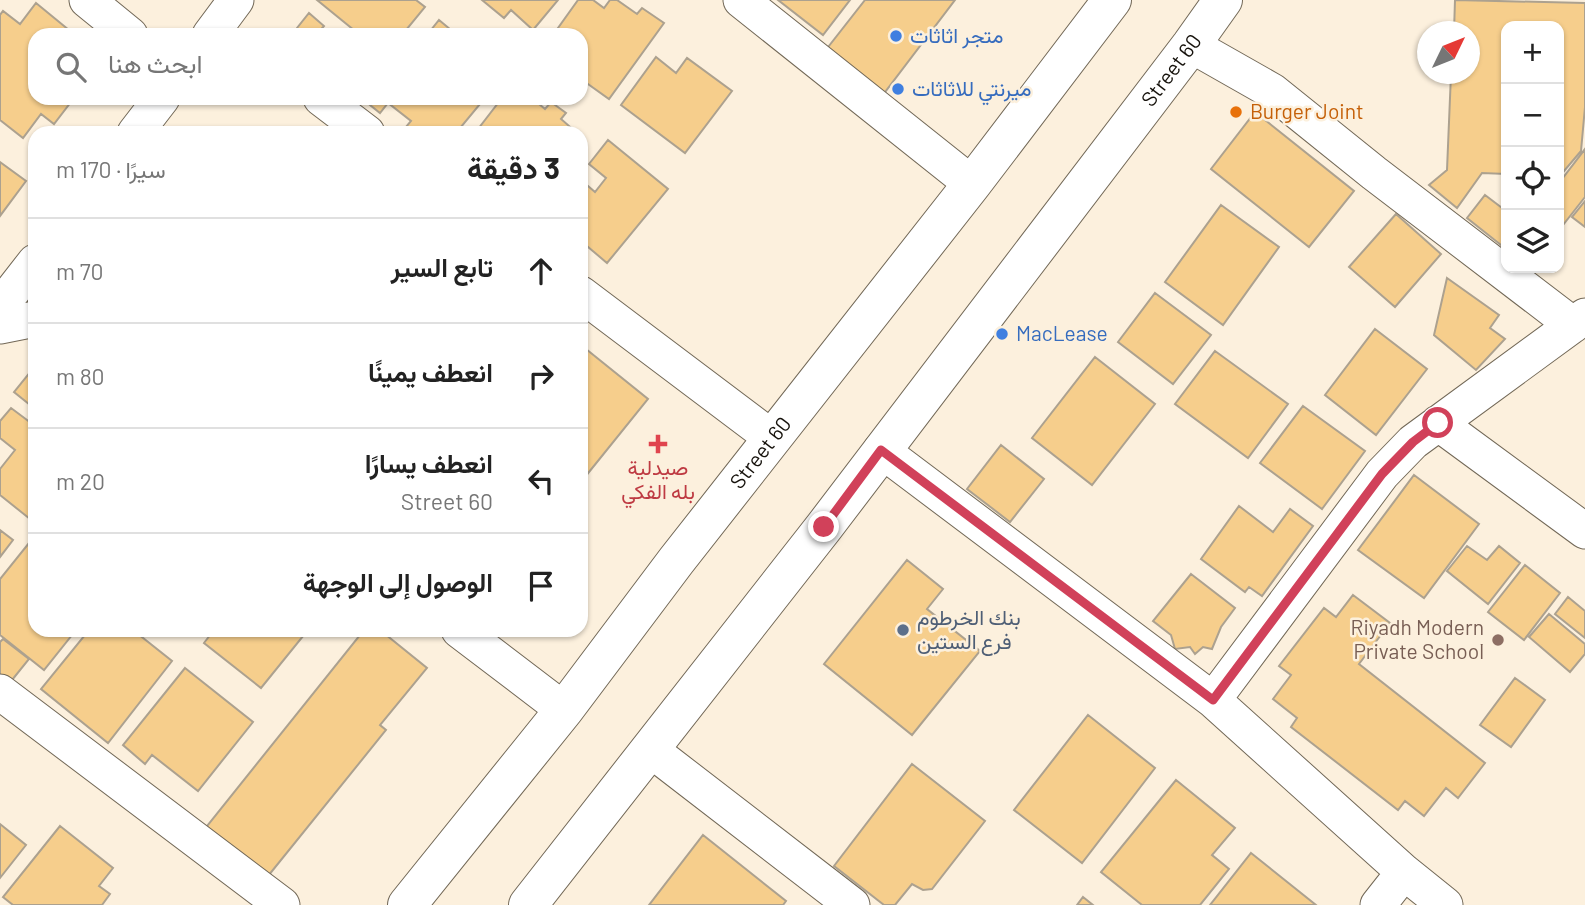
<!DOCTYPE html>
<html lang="ar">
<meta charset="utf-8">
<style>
:root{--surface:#fff;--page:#f2f2f2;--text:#222;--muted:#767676;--line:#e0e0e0}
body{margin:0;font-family:Barlow,Vazirmatn,sans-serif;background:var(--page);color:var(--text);direction:rtl}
.controls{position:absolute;right:21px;top:21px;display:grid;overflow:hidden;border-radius:14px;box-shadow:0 2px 5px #0004}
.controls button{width:63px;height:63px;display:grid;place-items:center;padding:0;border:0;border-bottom:2px solid var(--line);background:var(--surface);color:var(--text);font:35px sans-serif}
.compass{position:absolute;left:1417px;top:21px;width:63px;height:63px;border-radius:50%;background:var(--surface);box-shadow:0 2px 5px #0004;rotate:47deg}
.stop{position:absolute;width:21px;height:21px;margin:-16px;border:5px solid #d1415a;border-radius:50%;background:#fff}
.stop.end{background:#d1415a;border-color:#fff;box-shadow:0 2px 7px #0008}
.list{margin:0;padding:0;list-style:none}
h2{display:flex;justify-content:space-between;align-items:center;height:91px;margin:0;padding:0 28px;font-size:30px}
h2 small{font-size:23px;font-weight:400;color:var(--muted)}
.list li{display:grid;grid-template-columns:46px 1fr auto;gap:21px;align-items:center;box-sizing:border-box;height:105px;padding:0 28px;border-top:2px solid var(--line)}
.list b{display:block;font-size:26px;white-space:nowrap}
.list p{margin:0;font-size:23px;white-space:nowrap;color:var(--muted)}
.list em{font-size:23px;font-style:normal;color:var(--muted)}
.icon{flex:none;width:38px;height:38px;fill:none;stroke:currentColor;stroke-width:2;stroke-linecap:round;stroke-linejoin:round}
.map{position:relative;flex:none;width:1585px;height:905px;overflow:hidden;direction:ltr}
.search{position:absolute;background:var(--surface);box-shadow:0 2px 5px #0004;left:28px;top:28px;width:560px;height:77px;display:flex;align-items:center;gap:18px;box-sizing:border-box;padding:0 24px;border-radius:21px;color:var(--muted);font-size:26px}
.panel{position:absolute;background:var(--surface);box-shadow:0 2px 5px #0004;left:28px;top:126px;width:560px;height:511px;border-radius:21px;direction:rtl}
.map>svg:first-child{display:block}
</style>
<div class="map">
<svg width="1585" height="905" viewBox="0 0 1585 905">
<rect width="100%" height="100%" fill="#fcf0dd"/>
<path fill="#f6ce8c" stroke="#aca18f" stroke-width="2" d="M317,0H416L425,7L402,35H360Z
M482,0H558L533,30L511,10L504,18Z
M578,0H593L604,8L610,0H617L637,14L642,8L664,23L609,99L581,79V35H553Z
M778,0H850L823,35Z
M865,0H955L882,96L825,51Z
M1455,0L1585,3V107L1581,151L1559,177V26H1506V174L1482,173L1457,208L1429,185L1447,170L1451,74H1470V32H1454Z
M36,3L75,35H35V98H74L54,124L41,114L23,138L0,120V15L3,11L20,24Z
M309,13L324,26L316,35H306L297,28Z
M439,20L457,35H427Z
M656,57L676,73L687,58L732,91L685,153L621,105Z
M375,98H485L456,133H401L411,121L388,103L380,113L370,105Z
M502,98H532L545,109L551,102L566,113L561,119L577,133H475Z
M1255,112L1354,191L1309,247L1211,169Z
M608,140L668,189L607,263L581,241V180L595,192L606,178L589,164Z
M1585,149V197L1563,225L1559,221V183Z
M0,162L26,181L0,216Z
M1485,195L1506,211V249L1467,218Z
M1585,201V227L1572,217Z
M1221,205L1279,247L1223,325L1165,282Z
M1396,214L1441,254L1395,307L1349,267Z
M1447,278L1499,315L1490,328L1505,339L1476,370L1434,335Z
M1155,293L1211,335L1173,384L1118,342Z
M1375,329L1427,369L1376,435L1325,395Z
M581,345L648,399L585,477L581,474Z
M1215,351L1288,404L1248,458L1175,404Z
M1095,357L1155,404L1092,485L1032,438Z
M35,366V409L14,392Z
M1303,406L1365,451L1322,509L1260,463Z
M11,408L35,426V523L0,495V469L15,450L0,438V421Z
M1001,445L1044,479L1010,522L967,489Z
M1414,475L1479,524L1424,598L1358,550Z
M1239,506L1273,532L1290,509L1313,526L1262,596L1249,587L1245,592L1201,559Z
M0,530L13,540L0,557Z
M29,543L35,548V630H76L44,670L0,635V579Z
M1467,546L1487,560L1499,546L1520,563L1488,604L1447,571Z
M907,560L943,589L927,609L980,651L912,735L824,664Z
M1525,565L1560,593L1524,640L1488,612Z
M1191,574L1235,608L1221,627L1212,649L1203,647L1195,654L1190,647L1175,649L1171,635L1153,621Z
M1353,595L1390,623L1359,664L1485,763L1458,798L1446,788L1424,816L1405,801L1398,810L1291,727L1297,718L1273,699L1291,675L1279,666L1324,608L1336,617Z
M1568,597L1585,611V638L1555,614Z
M1549,614L1585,644V654L1570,672L1529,637Z
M89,630H133L172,661L108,743L41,689Z
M214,630H308L261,688L204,643Z
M364,630H380L427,668L380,725L386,730L260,886L199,836Z
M3,639L29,659L8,685L0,679V642Z
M185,668L253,722L198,791L152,755L145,764L123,745Z
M1515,678L1545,700L1511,747L1480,725Z
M1088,715L1155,768L1082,863L1014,810Z
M912,764L985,821L932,889L923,890L912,884L895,905H884L834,866Z
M1176,780L1235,828L1212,855L1229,869L1200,905H1142L1101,872Z
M0,824L26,845L0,878Z
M60,826L113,868L99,886L110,894L102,905H13L3,897Z
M703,835L786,901L783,905H649Z
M1251,853L1316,905H1210Z
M1083,897L1093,905H1077Z"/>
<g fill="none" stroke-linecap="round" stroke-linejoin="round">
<g stroke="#726857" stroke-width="37">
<path id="minor" d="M87,0L130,35
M741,0L972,184
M210,35L236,0
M1191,45L1272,91L1374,173L1573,325
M321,98L367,133
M135,133L162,98
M581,294L772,438
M0,307L35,262
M0,326L35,319
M1438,423L1585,531
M881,450L1213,700L1404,872L1445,905
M459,630L564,710
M0,692L282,905
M1213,700L1382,474L1413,442L1585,316
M651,750L852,905
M1378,905L1404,872"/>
</g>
<g stroke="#726857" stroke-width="40">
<g id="major">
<path id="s1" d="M407,905L564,710L676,561L972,184L1112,0"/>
<path id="s2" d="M528,905L824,527L1191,45L1223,0"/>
</g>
</g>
<use href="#minor" stroke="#fff" stroke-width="35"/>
<use href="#major" stroke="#fff" stroke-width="38"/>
</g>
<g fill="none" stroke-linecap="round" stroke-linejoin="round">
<path stroke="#d1415a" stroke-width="9" d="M824,527L881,450L1213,700L1382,474L1413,442L1438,423"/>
</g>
<g fill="#3f7fe0" stroke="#fcf0dd" stroke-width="2.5">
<circle cx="896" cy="36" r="7"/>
<circle cx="898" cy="89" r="7"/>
<circle cx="1002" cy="334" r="7"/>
</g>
<circle fill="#e8710a" stroke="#fcf0dd" stroke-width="2.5" cx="1236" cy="112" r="7"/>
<path fill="#e0444e" stroke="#fcf0dd" stroke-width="2.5" d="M654.5 433.5h7v7h7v7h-7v7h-7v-7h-7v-7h7z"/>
<circle fill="#5c6f8a" stroke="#fcf0dd" stroke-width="2.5" cx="903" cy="630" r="7"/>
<circle fill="#8d6e63" stroke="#fcf0dd" stroke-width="2.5" cx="1498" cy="640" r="7"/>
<g text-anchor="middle" stroke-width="5" stroke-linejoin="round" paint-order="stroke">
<g font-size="21" fill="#366cbe" stroke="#fcf0dd" text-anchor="start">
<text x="910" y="43">متجر اثاثات</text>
<text x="912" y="96">ميرنتي للاثاثات</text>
<text x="1016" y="341">MacLease</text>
</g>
<g font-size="21" fill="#16120c" stroke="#fcf0dd">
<text dy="7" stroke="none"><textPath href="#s2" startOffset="1054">Street 60</textPath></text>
<text dy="7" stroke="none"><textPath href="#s1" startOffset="574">Street 60</textPath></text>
</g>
<g font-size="21" fill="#c56008" stroke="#fcf0dd" text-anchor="start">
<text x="1250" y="119">Burger Joint</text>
</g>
<g font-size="21" fill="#be3a42" stroke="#fcf0dd">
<text x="658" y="475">صيدلية<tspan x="658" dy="24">بله الفكي</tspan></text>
</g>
<g font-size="21" fill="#4e5e75" stroke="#fcf0dd" text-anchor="start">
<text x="917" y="625">بنك الخرطوم<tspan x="917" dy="24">فرع الستين</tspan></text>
</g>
<g font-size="21" fill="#785e54" stroke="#fcf0dd" text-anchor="end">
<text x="1484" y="635">Riyadh Modern<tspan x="1484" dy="24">Private School</tspan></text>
</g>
</g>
</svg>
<div class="controls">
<button>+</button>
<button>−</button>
<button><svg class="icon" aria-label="locate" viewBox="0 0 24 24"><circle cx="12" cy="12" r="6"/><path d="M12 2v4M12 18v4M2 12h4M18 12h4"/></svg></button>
<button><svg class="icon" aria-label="layers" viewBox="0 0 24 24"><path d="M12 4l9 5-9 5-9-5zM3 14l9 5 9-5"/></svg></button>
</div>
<svg class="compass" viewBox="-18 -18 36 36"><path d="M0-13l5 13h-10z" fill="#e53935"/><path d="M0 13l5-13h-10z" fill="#767676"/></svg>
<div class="stop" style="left:1438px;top:423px"></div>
<div class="stop end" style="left:824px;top:527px"></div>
<div class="search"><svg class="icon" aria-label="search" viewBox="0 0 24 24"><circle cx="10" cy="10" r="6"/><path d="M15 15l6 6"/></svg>ابحث هنا</div>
<section class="panel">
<h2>3 دقيقة<small>سيرًا · 170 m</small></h2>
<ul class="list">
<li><svg class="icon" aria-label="ahead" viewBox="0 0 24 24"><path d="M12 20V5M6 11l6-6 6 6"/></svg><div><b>تابع السير</b></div><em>70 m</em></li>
<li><svg class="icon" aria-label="right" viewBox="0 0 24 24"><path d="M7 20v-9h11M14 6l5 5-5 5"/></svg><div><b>انعطف يمينًا</b></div><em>80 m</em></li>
<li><svg class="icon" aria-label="left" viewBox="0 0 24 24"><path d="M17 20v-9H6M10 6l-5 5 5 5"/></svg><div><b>انعطف يسارًا</b><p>Street 60</p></div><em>20 m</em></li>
<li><svg class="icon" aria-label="arrive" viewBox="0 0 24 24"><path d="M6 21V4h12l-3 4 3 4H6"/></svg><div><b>الوصول إلى الوجهة</b></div></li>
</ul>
</section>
</div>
